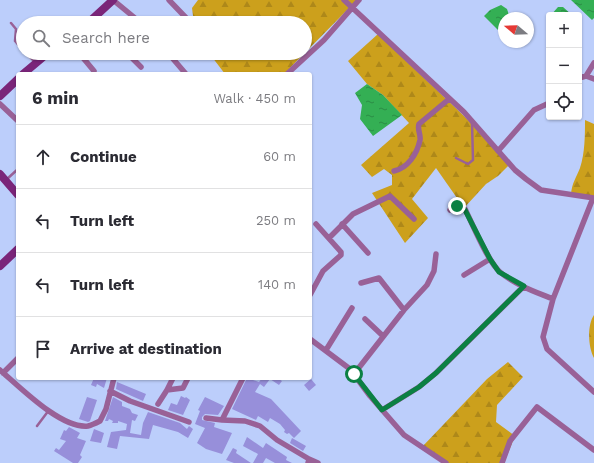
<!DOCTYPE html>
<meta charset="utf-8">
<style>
:root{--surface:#fff;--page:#f2f2f3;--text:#2b2b33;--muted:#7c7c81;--line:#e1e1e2}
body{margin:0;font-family:"Work Sans",sans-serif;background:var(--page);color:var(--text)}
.controls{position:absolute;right:12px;top:12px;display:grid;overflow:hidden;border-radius:4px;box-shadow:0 1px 3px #0004}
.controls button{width:36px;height:36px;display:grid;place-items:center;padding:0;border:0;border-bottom:1px solid var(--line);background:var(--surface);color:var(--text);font:20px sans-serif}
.compass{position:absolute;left:498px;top:12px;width:36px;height:36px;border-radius:50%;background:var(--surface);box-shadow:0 1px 3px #0004;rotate:289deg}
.stop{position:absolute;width:12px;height:12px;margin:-9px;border:3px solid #0b8043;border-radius:50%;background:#fff}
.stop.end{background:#0b8043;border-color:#fff;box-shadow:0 1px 4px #0008}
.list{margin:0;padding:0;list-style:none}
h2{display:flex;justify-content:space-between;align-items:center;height:52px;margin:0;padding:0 16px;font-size:17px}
h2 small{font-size:13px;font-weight:400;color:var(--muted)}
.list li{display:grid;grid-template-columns:26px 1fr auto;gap:12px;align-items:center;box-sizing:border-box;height:64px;padding:0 16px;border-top:1px solid var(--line)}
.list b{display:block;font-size:15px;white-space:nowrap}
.list em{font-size:13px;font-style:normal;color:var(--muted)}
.icon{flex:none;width:22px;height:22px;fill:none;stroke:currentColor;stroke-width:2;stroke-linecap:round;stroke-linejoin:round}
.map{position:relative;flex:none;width:594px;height:463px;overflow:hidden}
.search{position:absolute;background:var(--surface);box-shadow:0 1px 3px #0004;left:16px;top:16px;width:296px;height:44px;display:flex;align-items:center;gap:10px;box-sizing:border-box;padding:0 14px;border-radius:22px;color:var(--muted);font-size:15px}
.panel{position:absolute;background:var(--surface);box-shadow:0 1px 3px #0004;left:16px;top:72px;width:296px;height:308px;border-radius:4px}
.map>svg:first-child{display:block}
</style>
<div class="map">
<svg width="594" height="463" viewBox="0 0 594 463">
<defs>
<pattern id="forest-firs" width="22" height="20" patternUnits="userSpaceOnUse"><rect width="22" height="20" fill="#cca01c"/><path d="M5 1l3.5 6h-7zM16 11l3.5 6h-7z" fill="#ae8819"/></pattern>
<pattern id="water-ripples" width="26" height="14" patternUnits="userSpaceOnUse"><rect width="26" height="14" fill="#34af54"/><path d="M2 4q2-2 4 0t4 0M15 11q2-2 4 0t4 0" fill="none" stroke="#2a8d45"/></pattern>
</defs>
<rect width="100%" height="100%" fill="#bccefb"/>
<path fill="url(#forest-firs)" d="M198,0H357L284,74H225L209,53H305V23H194L192,8Z
M378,34L463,115L510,164L498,176L486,184L464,208L436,168L412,199L428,218L405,243L372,193L392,185V175L384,169L372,177L361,165L409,123L383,95L367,84L348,61Z
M585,120L594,124V198L571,194C572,183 576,178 580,168C585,153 585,135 585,120Z
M594,315V358C588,347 587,325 594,315Z
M508,362L523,377L497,405L496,422L515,436L504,463H446L422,447L487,379Z"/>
<path fill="url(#water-ripples)" d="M571,0H594V18L592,20Z
M501,5L507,9L510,18H504L503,35L484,16L490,10Z
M558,7H563L572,15H551Z
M367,84L383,95L402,115L373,136L360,119L362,105L355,93Z"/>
<path fill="#978fda" d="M94,378H107L104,388L97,384L96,387L91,385Z
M247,378L259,382L262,378H277L282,381L279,385L270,379L264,387L260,384L255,392L271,399L301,431L294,438L289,433L287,434L284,432L285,430L280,424L270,418L268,422L258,416L256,420L232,409Z
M311,379L316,385L309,391L304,385Z
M117,382L146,394L143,401L116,389Z
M181,396L185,398L186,397L190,400L183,415L168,410L171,403L177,405Z
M87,397L97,400L90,421L88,422L79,419Z
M113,397L122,402V406L130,409L132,413L138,415L135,421L132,420L130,433L141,435L143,423L148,412L180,423L187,429L189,426L193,429L188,438L178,432L153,425L149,439L120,436L117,449L107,447L111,432L126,430L127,424L118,421V423H112L113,421L109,419L108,421H105Z
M205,397L224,406L218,415L205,414L202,417V420L215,423L214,427L232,433L222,454L206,449L197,443L205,428L195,424L200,411L198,410Z
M69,427L80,433L77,438L86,441L80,455L82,457L78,463H73L54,451L56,448L59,450L66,441L60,439L64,430L66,431Z
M94,429L104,433L101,443L90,441Z
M247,437L263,448L266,443L287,457L286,460L292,463H275L266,458L263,463H253L258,454L243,446Z
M292,438L306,446L303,451L290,443Z
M233,448L237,450L236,453L251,463H234L226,460Z"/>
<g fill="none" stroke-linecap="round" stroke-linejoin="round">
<path stroke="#996197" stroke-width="2.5" d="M11,23L16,29L15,41L23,50
M26,53L35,62
M456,158L468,164L473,160L472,123
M7,179L18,169
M37,426L49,410"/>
<path stroke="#996197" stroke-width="5.5" d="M113,0L141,23
M169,0L191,23
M344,0L464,112L515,170L526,179L541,190L594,198
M79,53L94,71
M127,53L141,67
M168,53L186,74
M287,74L324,40L359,0
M586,76L594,63
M579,78L586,76L594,79
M0,104L18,121
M498,151L534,110L547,104
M394,171C408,168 417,154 420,140C421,134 417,130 419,124L449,99
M593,198L553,299L543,337L547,349L594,392
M450,210L457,206L465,209C473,225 488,262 500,272C515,285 536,292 553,299
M342,224L368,253
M329,238L353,214L390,196L414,219
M464,275L490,259
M361,283L379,278L404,310
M310,295L323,271L341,255V252L316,224
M365,319L383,336
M310,339L350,369L370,396L404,435L446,463
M326,350L352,308
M0,370C20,387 61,429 88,426C92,425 96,423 100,421L106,409L114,378
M3,373L18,358
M354,374L404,310L427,285L434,271L436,254
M167,390L173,378
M110,391L130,401L189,422
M158,404L167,390L183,388L188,378
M382,410L419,387L436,373L523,287
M206,418L222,420L243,378
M222,420L245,421L260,426L277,440L309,459L308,463
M309,459L318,463
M502,463L510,441L537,407L594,450"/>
<path stroke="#7a2579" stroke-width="8" d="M88,23L113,0
M23,74L48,53
M0,96L18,79
M0,174L18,195
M0,266L18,249"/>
</g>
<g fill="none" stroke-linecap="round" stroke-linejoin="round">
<path stroke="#0b8043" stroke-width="5" d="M354,374L382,410L419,387L436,373L524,286L499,272L490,259L465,210L457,206"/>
</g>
</svg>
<div class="controls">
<button>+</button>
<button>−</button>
<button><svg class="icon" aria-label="locate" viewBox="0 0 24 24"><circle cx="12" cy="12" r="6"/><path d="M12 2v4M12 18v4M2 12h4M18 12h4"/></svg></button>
</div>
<svg class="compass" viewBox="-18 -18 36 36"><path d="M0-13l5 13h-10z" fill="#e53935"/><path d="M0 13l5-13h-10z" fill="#7c7c81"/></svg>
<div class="stop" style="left:354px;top:374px"></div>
<div class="stop end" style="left:457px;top:206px"></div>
<div class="search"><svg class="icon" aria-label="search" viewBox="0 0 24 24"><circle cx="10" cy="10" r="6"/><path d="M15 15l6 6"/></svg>Search here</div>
<section class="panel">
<h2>6 min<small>Walk · 450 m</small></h2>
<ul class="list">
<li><svg class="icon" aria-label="ahead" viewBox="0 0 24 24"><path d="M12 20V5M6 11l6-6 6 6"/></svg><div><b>Continue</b></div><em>60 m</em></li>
<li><svg class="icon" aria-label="left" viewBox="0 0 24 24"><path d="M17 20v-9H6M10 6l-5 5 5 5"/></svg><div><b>Turn left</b></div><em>250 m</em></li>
<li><svg class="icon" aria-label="left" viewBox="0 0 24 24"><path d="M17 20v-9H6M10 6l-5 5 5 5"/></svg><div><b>Turn left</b></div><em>140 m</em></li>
<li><svg class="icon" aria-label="arrive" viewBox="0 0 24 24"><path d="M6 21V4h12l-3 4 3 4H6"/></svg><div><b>Arrive at destination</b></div></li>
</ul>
</section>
</div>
